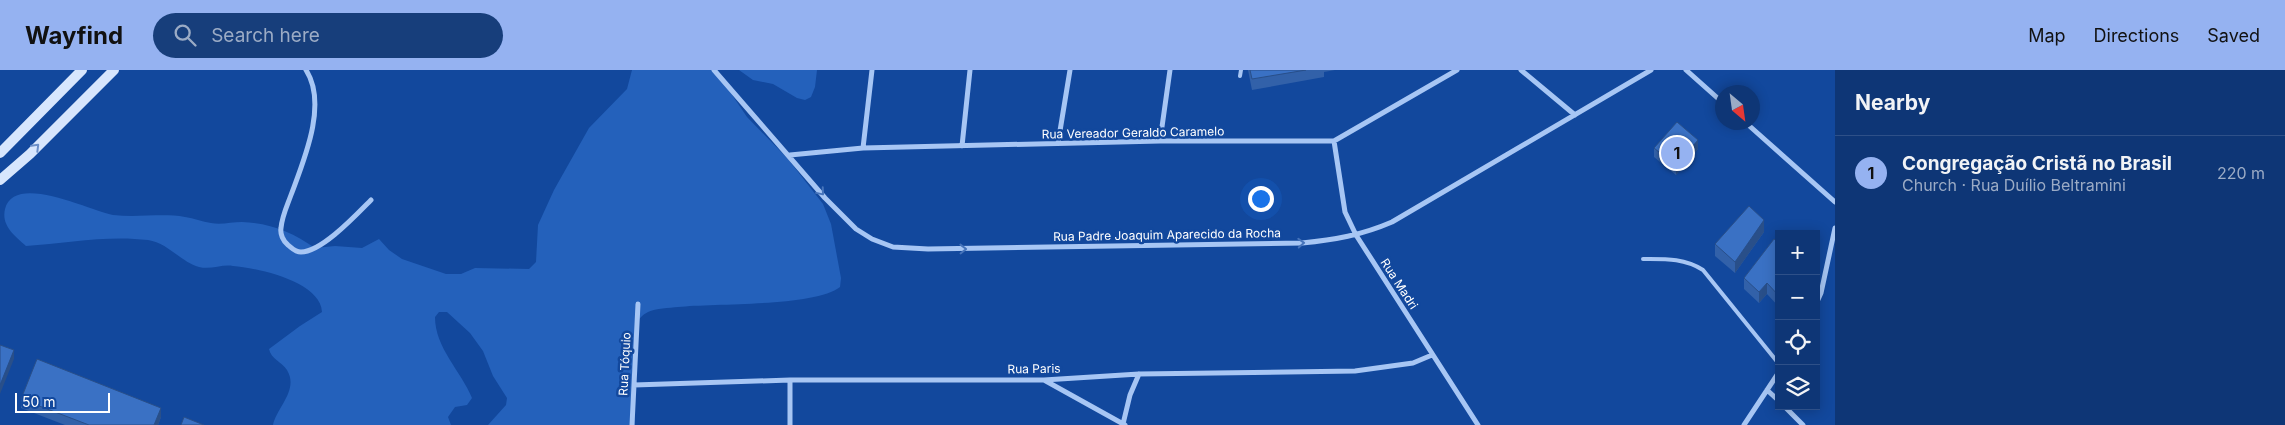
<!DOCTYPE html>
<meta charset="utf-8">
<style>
:root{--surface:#0e3676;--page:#173e7b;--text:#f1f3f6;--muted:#9babc5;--line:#2e5088;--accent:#95b2f1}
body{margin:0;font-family:Inter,sans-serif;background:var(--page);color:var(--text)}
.controls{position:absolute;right:15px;bottom:15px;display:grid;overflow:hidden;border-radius:0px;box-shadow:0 2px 12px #0003}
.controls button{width:45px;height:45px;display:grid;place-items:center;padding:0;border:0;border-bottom:1px solid var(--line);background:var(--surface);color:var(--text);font:25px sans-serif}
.compass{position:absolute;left:1715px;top:15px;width:45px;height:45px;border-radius:50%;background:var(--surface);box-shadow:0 2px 12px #0003;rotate:151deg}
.scale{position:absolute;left:15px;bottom:12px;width:95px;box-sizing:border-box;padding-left:5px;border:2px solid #fff;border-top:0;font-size:14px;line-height:18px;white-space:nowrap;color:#fff;-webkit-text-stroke:4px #12489d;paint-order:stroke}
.you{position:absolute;left:1260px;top:128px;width:18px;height:18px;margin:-12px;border:4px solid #fff;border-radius:50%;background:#1a73e8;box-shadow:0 0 0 8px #1a73e833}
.badge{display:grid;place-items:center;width:32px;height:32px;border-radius:50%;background:var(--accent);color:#111;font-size:16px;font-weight:700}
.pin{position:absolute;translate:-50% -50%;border:2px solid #fff;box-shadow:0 1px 5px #0006}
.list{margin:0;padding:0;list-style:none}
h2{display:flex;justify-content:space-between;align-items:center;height:65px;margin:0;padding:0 20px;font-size:21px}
h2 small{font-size:16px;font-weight:400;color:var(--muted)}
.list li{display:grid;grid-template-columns:32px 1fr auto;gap:15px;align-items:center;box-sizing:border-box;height:75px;padding:0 20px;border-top:1px solid var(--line)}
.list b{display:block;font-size:19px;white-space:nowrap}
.list p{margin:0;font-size:16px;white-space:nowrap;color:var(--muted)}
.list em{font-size:16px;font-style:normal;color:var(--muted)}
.icon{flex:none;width:28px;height:28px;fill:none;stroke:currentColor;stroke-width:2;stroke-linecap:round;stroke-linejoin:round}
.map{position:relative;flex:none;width:1835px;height:355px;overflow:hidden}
header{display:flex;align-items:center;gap:30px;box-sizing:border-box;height:70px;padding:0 25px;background:var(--accent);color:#111}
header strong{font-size:24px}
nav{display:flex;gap:28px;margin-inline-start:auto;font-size:18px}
.search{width:350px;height:45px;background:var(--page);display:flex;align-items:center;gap:12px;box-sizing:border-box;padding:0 18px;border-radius:28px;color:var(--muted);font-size:19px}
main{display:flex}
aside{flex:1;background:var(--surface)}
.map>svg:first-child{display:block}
</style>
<header>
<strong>Wayfind</strong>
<div class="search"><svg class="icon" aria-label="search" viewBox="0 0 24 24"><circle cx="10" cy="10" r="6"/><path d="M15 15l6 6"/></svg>Search here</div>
<nav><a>Map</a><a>Directions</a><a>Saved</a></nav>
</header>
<main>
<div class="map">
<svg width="1835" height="355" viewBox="0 0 1835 355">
<rect width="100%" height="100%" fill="#12489d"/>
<path fill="#2461bb" d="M632,0H718L720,7L747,47L788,89L823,134L831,154L841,208L840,217C815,237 714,233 678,237C669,238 656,238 648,242C642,245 640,248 637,253L632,308L635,355H488L506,335L507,328L493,306L483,281L470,263L447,242H439L435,247C435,278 461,301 472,328L467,335L455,337L448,347L451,355H273C277,337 299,320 287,300C282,292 271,289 269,279L300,256L322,242C321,212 258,198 233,196C222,194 211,200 199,197C181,192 168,173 148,170C109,165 66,173 26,176C15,166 1,156 5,139C14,102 91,141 113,145C137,148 162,143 185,147C194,148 202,152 211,153C221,155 232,152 242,152C270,153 292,162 315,178L335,176L362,178L379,169L389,180L402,189L446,204H461L475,198L529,199L536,192L538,155L554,120L589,58L627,19Z
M739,0H817L815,17L811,27L805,30L797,28L773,14L753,10Z"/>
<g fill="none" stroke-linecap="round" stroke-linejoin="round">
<path stroke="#a7c6f4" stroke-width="4" d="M1240,6L1241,0
M1643,189C1665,189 1684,188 1703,200L1779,294"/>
<path stroke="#a7c6f4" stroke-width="5" d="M306,0C328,34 304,90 291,125C287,136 282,146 281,158C280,164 283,171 288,175C292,178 295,182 301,182C322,182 357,144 371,130
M714,0L825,128L856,159L872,169L893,177L928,179L1302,173C1334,170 1362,165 1392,152L1651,0
M1521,0L1575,45
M1686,0L1722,32
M1745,52L1835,132
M1160,71L1170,0
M1334,71L1345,142L1356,165L1478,355
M1058,73L1070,0
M962,76L970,0
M863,78L872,0
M790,85L863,78L1160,71H1334L1457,0
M1816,234L1821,223L1835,158
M790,310V355
M1044,310L1125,355
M634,315L790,310H1044L1139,304L1355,301L1413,293L1432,285
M1767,320L1779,331
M1784,336L1803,355
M1123,354L1130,325L1139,304
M632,355L638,234
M1744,355L1779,302"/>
<path stroke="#d7e6fd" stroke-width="10" d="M0,83L82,0
M0,110L30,84L114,0"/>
</g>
<path fill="#3261a9" d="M1248,0H1335L1324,2V7L1252,20Z
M1654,78L1698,79L1676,105L1654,87Z
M1764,162L1735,203L1715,186V174Z
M1779,173V237L1767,224L1759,233L1744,219V208Z
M21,329L161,347L158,355H65L21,338Z"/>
<path fill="#294f89" d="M1698,70V79L1676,105V96Z
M1764,150V162L1735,203V192Z
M1767,213V224L1759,233V222Z
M14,280V289L0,324V315Z
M161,338V347L158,355H154Z"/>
<path fill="#3a71c4" stroke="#294f89" d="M1250,0H1306L1252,9Z
M1677,52L1698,70L1676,96L1654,78Z
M1749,136L1764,150L1735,192L1715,174Z
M1774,169L1779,173V196L1778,198H1779V226L1767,213L1759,222L1744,208Z
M0,275L14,280L0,315Z
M37,289L161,338L154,355H89L21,329Z
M184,347L204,355H181Z"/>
<defs><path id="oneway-chevron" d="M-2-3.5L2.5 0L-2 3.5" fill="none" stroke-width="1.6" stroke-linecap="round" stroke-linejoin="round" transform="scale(1.25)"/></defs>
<use stroke="#6b8fc8" href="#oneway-chevron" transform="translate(36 77) rotate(-45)"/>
<g stroke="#4674bb">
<use href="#oneway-chevron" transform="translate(821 122) rotate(50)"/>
<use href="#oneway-chevron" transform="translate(1301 173) rotate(-3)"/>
<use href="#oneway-chevron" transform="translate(963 179) rotate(-1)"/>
</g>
<g text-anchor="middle" stroke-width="5" stroke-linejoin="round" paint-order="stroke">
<g font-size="12" fill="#fff" stroke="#12489d">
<text transform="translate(1133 63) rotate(-1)" y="4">Rua Vereador Geraldo Caramelo</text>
<text transform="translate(1167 165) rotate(-1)" y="4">Rua Padre Joaquim Aparecido da Rocha</text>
<text transform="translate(1399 214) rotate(57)" y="4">Rua Madri</text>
<text transform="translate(625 294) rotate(-87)" y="4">Rua Tóquio</text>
<text transform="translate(1034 299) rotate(-1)" y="4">Rua Paris</text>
</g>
</g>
</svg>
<div class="controls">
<button>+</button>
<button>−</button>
<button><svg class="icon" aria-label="locate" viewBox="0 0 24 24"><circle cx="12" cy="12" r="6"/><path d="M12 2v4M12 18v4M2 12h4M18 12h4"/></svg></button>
<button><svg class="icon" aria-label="layers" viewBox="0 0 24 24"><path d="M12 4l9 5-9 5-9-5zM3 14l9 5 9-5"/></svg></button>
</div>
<svg class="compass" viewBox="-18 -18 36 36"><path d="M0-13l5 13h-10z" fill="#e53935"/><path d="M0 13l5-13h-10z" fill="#9babc5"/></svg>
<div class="scale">50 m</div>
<div class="you"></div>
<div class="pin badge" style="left:1677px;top:83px">1</div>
</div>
<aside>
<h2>Nearby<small></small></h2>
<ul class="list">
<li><span class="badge">1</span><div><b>Congregação Cristã no Brasil</b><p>Church · Rua Duílio Beltramini</p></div><em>220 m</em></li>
</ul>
</aside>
</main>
